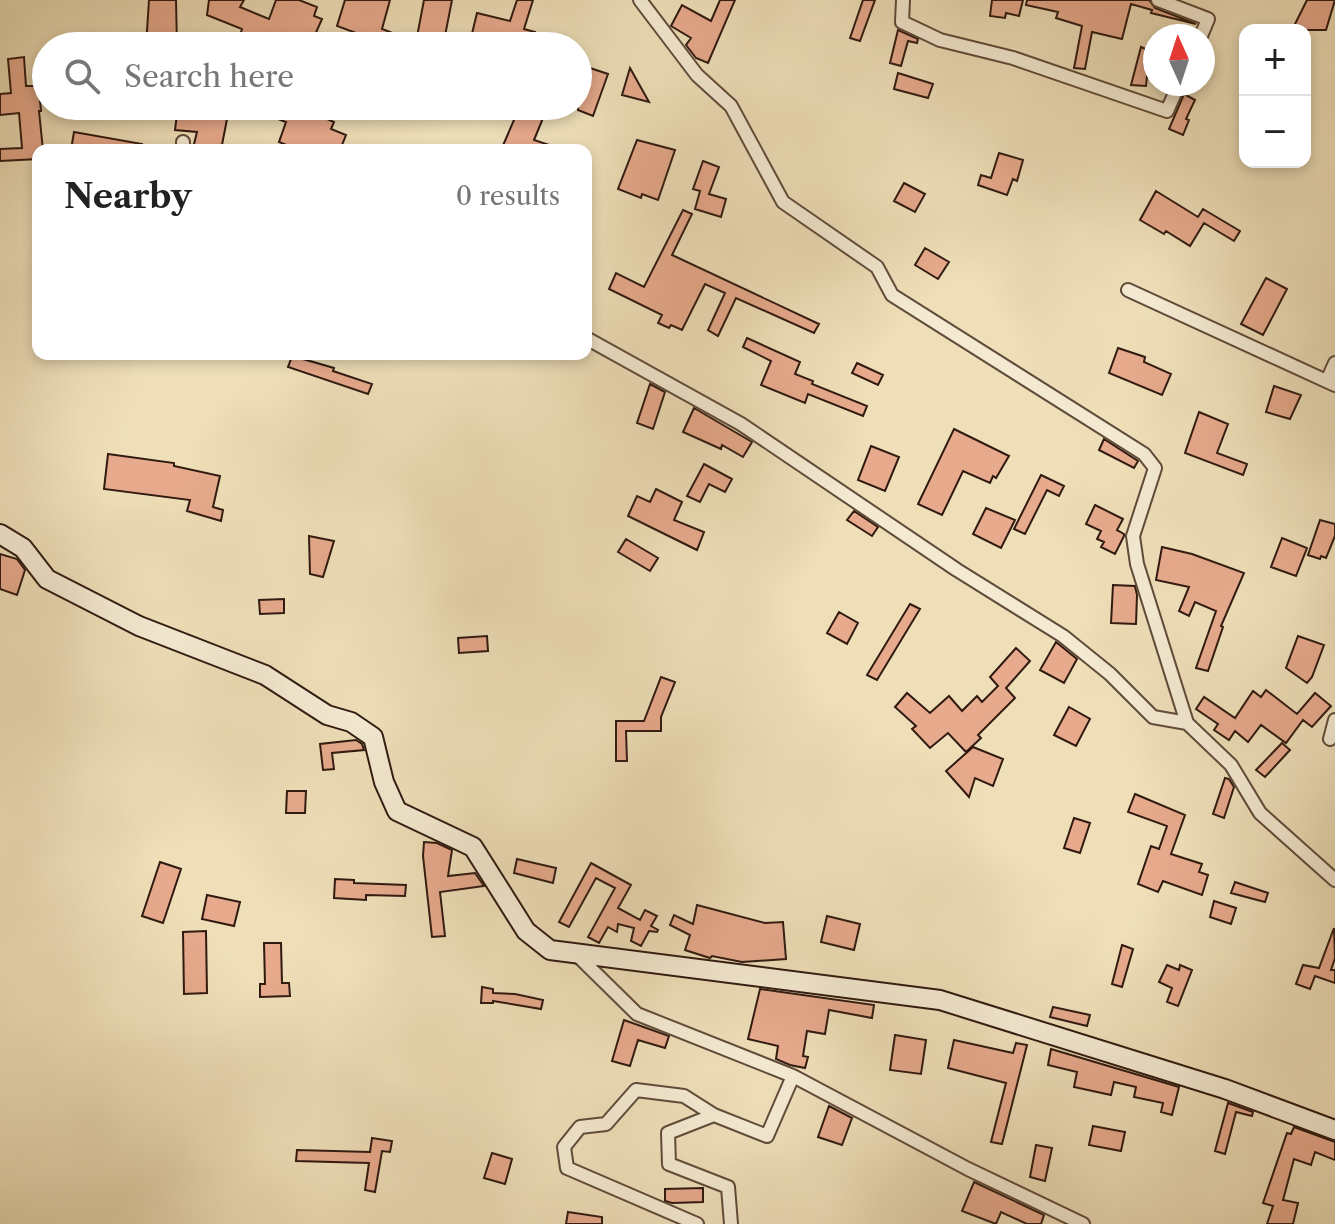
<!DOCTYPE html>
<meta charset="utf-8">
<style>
:root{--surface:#fff;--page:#f2f2f2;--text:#222;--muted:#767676;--line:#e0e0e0}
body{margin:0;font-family:"Libre Caslon Text",serif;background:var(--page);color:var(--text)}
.controls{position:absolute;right:24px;top:24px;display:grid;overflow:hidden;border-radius:16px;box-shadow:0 4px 12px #0003}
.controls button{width:72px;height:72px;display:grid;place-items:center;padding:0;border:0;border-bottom:2px solid var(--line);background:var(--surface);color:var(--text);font:40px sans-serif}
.compass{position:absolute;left:1143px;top:24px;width:72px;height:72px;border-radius:50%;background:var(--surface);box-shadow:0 4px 12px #0003;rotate:357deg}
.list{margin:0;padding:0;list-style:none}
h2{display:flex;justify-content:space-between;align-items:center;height:104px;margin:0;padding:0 32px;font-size:34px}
h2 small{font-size:26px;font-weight:400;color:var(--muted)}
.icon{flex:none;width:44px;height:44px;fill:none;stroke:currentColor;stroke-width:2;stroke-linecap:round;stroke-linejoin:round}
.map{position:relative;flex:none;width:1335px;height:1224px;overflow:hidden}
.search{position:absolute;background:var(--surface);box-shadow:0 4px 12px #0003;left:32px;top:32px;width:560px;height:88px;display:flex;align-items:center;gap:20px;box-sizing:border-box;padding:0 28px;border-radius:44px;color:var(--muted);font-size:30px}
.panel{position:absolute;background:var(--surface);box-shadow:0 4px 12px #0003;left:32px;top:144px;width:560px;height:216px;border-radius:16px}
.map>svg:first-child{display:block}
</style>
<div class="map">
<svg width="1335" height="1224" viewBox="0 0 1335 1224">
<rect width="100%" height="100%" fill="#eedfb9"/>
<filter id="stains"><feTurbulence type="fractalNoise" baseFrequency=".0025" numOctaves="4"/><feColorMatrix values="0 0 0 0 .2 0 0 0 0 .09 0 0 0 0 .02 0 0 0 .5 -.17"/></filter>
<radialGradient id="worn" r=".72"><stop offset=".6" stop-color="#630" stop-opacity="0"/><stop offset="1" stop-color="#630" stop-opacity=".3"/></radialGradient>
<path fill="#e7aa8d" stroke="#301a10" stroke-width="2" d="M149,0H176L177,46H146Z
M209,0H244L240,7L269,19L276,0H299L317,7L314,16L322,19L311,44L301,39L300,46H236L242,29L207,15Z
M345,0H390L382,29L416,42L424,0H452L443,46H391L337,26Z
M517,0H533L524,29L535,32L531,46H469L477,13L510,21Z
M720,0H735L708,63L696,58L686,45L691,38L671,26L682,5L711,21Z
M863,0H875L860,41L850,38Z
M992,0H1023L1019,16L1006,13L1005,18L990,16Z
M1027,0H1149L1155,8L1196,24L1151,13L1152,10L1131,4L1122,39L1092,32L1085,69L1074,68L1082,26L1056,18L1058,12L1026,5Z
M1307,0H1335L1326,30H1292Z
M898,30L918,39L917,43L908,41L901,66L890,63Z
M1141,47L1155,53V68L1148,67L1146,86L1131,85Z
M24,57L26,86H36V92L39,91L41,111H39L43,150H38V159L0,161V149L22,148L19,113L0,115V94L11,93L8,59Z
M578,64L608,74L593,116L578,110Z
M630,68L649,102L622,95Z
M898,73L933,84L928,98L894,89Z
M1184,94L1195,100L1186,119L1189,120L1183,135L1169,129Z
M178,106H192L228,114L221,150L193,148L197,132L175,130Z
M273,106H309L307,110L334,122L331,129L346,135L340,150H318L309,146L308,150H298L279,142L286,122L270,116Z
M520,106H548L534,140L558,148V150H501Z
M74,132L142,144L141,150H71Z
M637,140L675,150L658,200L642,194L641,198L618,189Z
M999,153L1023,160L1017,181L1013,179L1007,195L978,185L981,175L991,178Z
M703,161L719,167L709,194L726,199L721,217L695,209L700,191L693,189Z
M904,183L925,194L915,212L894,201Z
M1156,191L1198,217L1203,209L1240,231L1234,241L1204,223L1190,246L1166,231L1164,234L1140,220Z
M683,210L692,214L672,255L819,324L814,333L736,298L718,336L708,330L725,293L705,284L682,330L671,325L669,328L658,323L662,315L609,289L616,273L644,287Z
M925,248L949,262L938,279L915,265Z
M1266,278L1287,289L1263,335L1241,324Z
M747,338L800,362L795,374L813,381L812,384L867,406L863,416L808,394L805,403L761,385L771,361L743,347Z
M1118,348L1145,357L1144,362L1171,374L1162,395L1109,373Z
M293,354H305L303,359L334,368L333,371L372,384L368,394L288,367Z
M857,363L883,375L878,385L852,373Z
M650,384L665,392L653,429L637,423Z
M1274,386L1301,395L1290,419L1266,412Z
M694,408L752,442L743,457L722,445L721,449L683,432Z
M1199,412L1228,424L1217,453L1247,464L1243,475L1185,453Z
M954,429L1009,456L996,478L993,476L990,483L963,471L942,515L918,504Z
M1104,439L1138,461L1134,468L1099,450Z
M871,446L899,457L885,491L858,480Z
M108,454L174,463V466L220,476L213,507L223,510L221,521L187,511L190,500L104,489Z
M704,464L732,479L725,492L709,484L700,502L687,496Z
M1041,475L1064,486L1059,496L1047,490L1025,534L1014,529Z
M656,489L682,502L674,520L704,532L697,550L628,516L637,496L650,502Z
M1095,505L1123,519L1117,530L1124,534V536L1115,554L1101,547L1104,542L1097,539L1101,531L1086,524Z
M986,508L1015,520L1001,548L973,534Z
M854,511L878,527L872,536L847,520Z
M1320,520L1335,524V536L1326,558L1321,556L1320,559L1308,555Z
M309,536L334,541L323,577L310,574Z
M1282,538L1307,548L1296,576L1271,567Z
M626,539L658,558L650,571L618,552Z
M1162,547L1192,554L1244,573L1221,626L1223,627L1208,671L1196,668L1216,611L1195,602L1189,616L1179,611L1189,587L1156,580Z
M0,554L17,559L25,570L17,595L0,589Z
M1113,585L1135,586L1137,595L1136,624L1111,623Z
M284,599V613L260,614L259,600Z
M910,604L920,609L877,680L867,675Z
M839,612L858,623L847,644L827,633Z
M487,636L488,651L459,653L458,638Z
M1298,636L1324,645L1312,677L1307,683L1286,668Z
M1056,642L1077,659L1064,683L1040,670Z
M1016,648L1030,661L1006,688L1015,698L978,735L981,738L966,752L948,733L930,748L912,729L916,726L895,707L907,693L930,713L949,696L962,711L977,696L982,702L998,686L990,677Z
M661,677L675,682L661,717V731H626L627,761H616V721H644Z
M1266,690L1297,714L1315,693L1331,706L1312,727L1303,720L1286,743L1261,725L1248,742L1235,731L1229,740L1214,730L1218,724L1196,709L1204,697L1235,718L1253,691L1261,697Z
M1069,707L1090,719L1076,746L1054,735Z
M356,740L362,744L364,750L332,753L334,769L323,770L320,744Z
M1282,743L1290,750L1265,777L1256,770Z
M973,747L1003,759L993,786L975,778L969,797L946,771Z
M1225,778L1229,779L1234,787L1224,818L1213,814Z
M287,791H306L305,813H286Z
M1135,794L1185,815L1171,854L1202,864L1199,872L1208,875L1202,895L1163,881L1158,892L1138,884L1151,846L1159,849L1167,826L1128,812Z
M1074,818L1090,823L1080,853L1064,848Z
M424,842L437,843L452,850L448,876L475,873L484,886L440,892L445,936L432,937L423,856Z
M517,859L556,868L553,883L514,873Z
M160,862L181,869L163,923L142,916Z
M591,863L631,885L618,908L640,920L645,910L657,916L651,926L658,930L657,932L649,931L641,946L631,941L634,928L618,924L617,932L608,927L599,943L588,937L615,888L596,878L569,927L559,922Z
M335,879L354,880V883L406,885L405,896L366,895V900L334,898Z
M1235,882L1268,893L1265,902L1231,893Z
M207,895L240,902L234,926L202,919Z
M1214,901L1236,908L1231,924L1210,917Z
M697,905L765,923L783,922L786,959L742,962L712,956L710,958L685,950L690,935L670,925L674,915L693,924Z
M827,916L860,924L854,950L821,942Z
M1334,928L1335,958L1331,970H1335V983L1315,976L1310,989L1296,984L1303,965L1319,968Z
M206,931L207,993L184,994L183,932Z
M264,943H281L282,983H289L290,996L260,997V984H265Z
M1122,945L1133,949L1122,987L1112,984Z
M1167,965L1179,970L1180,965L1192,970L1178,1006L1167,1002L1172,988L1159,982Z
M482,987L493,989V993L515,994L543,1000L541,1009L493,1001V1003H481Z
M760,989L874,1005L872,1018L829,1010L825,1034L807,1031L803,1056L808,1057L805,1068L790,1065L776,1059L778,1046L748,1039Z
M1053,1007L1090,1015L1087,1026L1050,1017Z
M624,1020L669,1036L665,1048L638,1040L630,1066L612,1061Z
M895,1035L926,1040L921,1074L890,1070Z
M954,1040L1013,1053L1016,1043L1027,1045L1002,1144L991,1142L1006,1083L948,1068Z
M1051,1049L1179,1087L1172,1115L1161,1112L1163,1103L1134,1097L1136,1087L1114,1082L1111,1095L1074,1087L1077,1072L1048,1065Z
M1228,1103L1253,1112L1252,1116L1236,1112L1225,1154L1215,1151Z
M829,1106L852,1118L842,1145L818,1137Z
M1093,1126L1125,1132L1121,1151L1089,1145Z
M1294,1127L1335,1142V1160L1315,1152L1311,1165L1294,1159L1283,1200L1298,1203L1293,1224H1267L1273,1206L1263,1203L1287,1133L1291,1134Z
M372,1138L392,1141L390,1152L382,1151L375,1192L365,1190L369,1163L296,1161L297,1150L370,1152Z
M1036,1145L1052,1148L1045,1181L1030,1177Z
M492,1153L512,1159L505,1184L484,1178Z
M974,1182L1044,1215L1041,1224H1027L1001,1212L996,1224L962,1211Z
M703,1188V1202L672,1203L665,1201V1189Z
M568,1212L602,1217V1224H566Z"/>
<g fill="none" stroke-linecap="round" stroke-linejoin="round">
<g stroke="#604b3a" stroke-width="16">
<path id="street" d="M640,0L697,75L731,106L783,202L877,267L892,295L1144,454L1155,468L1133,536L1137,564L1187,723L1231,765L1260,813L1335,880
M903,0L902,22L940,40L1013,58L1167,111L1179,84
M1158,0L1208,19L1201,36
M183,150V142
M1128,290L1335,385
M586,338L741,424L957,570L1063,636L1110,674L1153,717L1187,723
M1327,381L1335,363
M1330,739L1335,720
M576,954L637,1014L793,1076L968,1169L1083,1224
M697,1224L567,1168L564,1147L580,1127L606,1124L636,1090L684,1096L714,1115
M731,1224L728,1187L669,1164L668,1133L714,1115L767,1136L793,1076"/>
</g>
<g stroke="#301a10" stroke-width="22">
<path id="secondary" d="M0,534L23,548L47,579L139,626L265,675L327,715L351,722L373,737L384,782L397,811L473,847L526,931L550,950L940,1000L1225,1089L1335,1130"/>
</g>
<use href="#street" stroke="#f4ead2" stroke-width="12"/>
<use href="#secondary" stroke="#f4ead2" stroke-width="18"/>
</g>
<rect width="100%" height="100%" filter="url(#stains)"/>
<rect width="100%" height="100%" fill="url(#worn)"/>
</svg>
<div class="controls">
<button>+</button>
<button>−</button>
</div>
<svg class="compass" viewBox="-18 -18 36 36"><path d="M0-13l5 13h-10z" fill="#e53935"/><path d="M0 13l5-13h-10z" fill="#767676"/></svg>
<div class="search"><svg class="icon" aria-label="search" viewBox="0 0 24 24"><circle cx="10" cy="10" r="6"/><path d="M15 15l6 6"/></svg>Search here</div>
<section class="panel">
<h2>Nearby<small>0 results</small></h2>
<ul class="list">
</ul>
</section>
</div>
